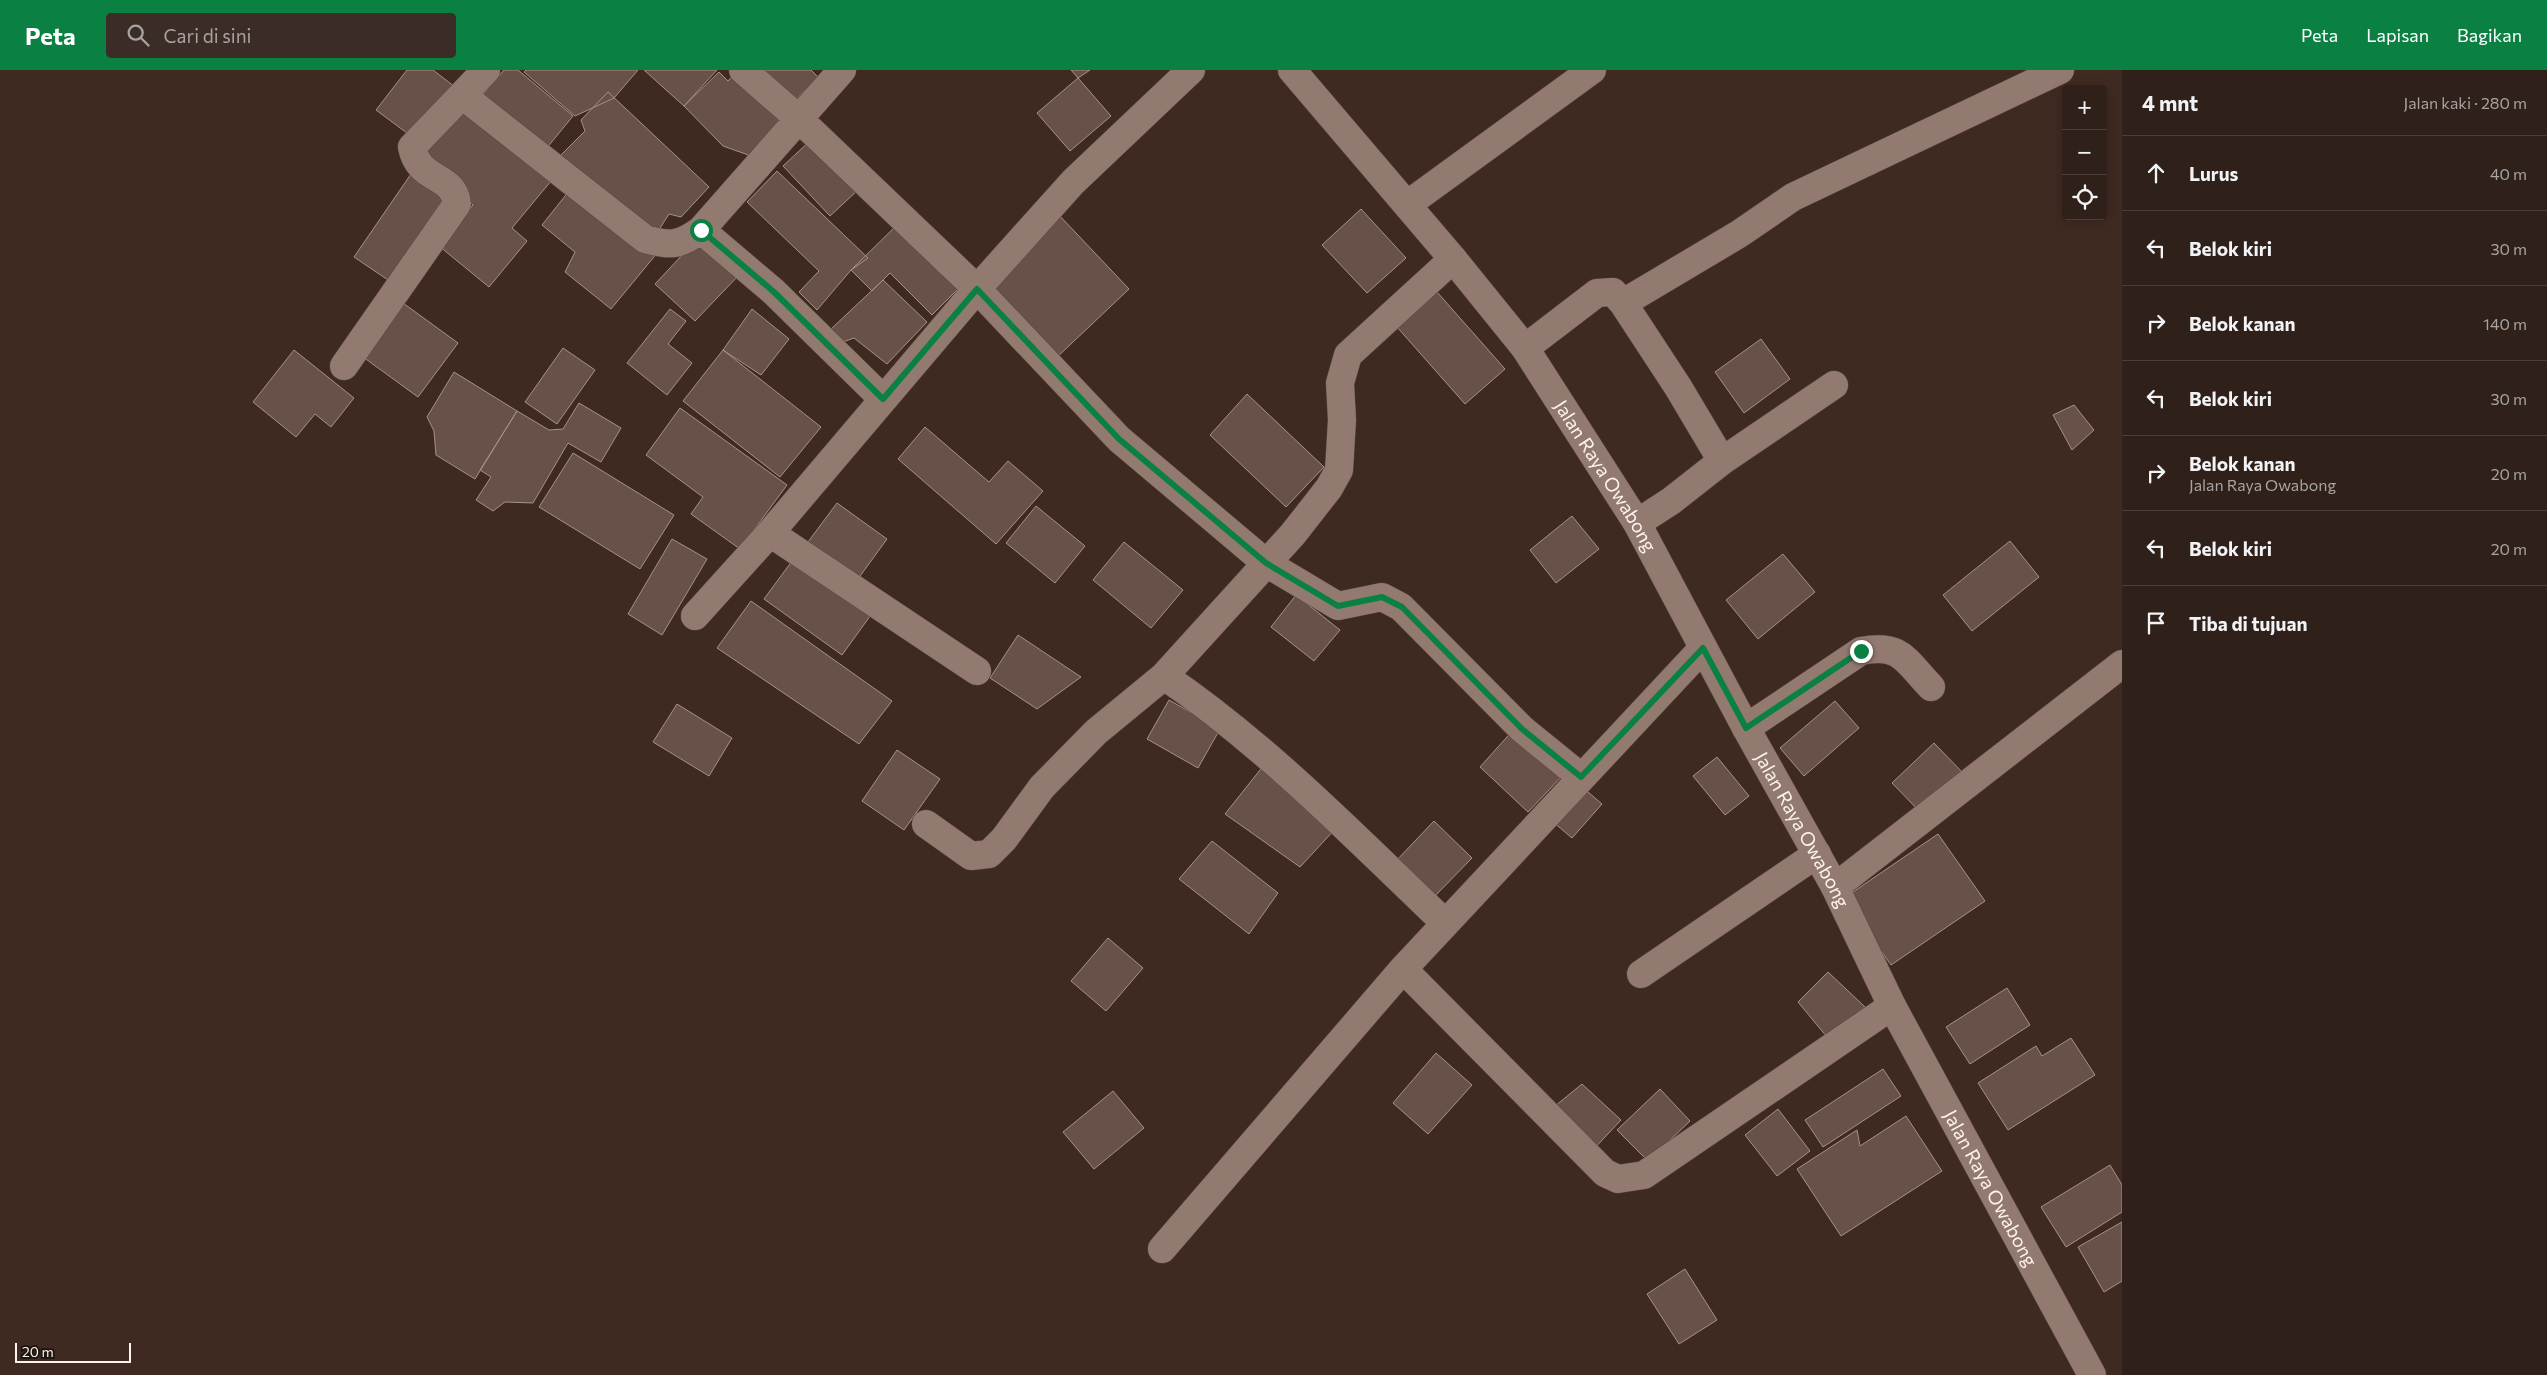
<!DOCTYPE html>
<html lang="id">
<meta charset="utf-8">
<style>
:root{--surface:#2f2019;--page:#3b2d26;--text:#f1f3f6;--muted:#a7a3a2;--line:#4a3e38;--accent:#0b8043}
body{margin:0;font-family:Commissioner,sans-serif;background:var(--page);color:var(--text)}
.controls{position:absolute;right:15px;top:15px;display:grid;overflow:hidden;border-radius:5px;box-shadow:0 2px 12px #0003}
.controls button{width:45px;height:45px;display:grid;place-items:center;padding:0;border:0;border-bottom:1px solid var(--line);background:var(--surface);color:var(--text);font:25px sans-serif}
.scale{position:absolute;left:15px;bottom:12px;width:116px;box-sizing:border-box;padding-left:5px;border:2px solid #fdf2ed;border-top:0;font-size:14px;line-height:18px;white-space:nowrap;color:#fdf2ed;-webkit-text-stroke:4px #1f1511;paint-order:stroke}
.stop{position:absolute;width:15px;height:15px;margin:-11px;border:4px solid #0b8043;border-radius:50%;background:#fff}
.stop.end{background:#0b8043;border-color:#fff;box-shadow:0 1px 5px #0008}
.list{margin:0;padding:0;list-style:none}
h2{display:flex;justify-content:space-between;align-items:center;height:65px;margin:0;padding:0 20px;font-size:21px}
h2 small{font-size:16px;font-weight:400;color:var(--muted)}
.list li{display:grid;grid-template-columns:32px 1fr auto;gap:15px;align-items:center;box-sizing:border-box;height:75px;padding:0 20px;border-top:1px solid var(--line)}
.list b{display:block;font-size:19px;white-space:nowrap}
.list p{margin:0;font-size:16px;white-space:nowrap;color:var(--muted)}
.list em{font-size:16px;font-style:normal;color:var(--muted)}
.icon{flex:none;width:28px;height:28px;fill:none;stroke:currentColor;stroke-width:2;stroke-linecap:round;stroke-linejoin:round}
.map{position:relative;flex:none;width:2122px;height:1305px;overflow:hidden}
header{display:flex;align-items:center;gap:30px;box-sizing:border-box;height:70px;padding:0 25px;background:var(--accent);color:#fff}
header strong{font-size:24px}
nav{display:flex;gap:28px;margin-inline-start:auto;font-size:18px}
.search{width:350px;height:45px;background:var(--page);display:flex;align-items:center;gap:12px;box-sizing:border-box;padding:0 18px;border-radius:5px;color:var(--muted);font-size:19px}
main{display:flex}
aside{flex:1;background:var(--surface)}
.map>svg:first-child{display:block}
</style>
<header>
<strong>Peta</strong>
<div class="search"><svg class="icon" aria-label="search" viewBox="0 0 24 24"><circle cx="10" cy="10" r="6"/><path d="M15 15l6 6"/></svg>Cari di sini</div>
<nav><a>Peta</a><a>Lapisan</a><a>Bagikan</a></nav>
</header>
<main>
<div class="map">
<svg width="2122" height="1305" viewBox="0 0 2122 1305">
<rect width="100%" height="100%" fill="#3f2a21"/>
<path fill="#685148" stroke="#aa9086" d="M407,0H433L455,17L415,69L376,40Z
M504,0H518L573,46L541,85L476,32Z
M526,0H638L614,28L575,46L524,2Z
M644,0H717L684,36Z
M738,0L791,47L754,87L723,76L684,36L719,2L728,11Z
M752,0H811L818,7L789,37Z
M1071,0H1090L1078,8Z
M1078,8L1111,46L1070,81L1037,43Z
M608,22L709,117L681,147L669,144L655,166L558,88L585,61L581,50Z
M462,28L556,105L512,158L527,171L489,217L439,176L473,135L417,87Z
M812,69L859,119L830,146L783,96Z
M777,101L868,188L851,200L817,240L799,222L819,201L747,132Z
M411,104L448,131L391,212L354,187Z
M573,116L658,182L611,239L565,202L575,182L542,155Z
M1361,139L1406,188L1367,223L1322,175Z
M1058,144L1129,219L1054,290L983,215Z
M899,153L961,216L932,245L890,203L872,221L851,200Z
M699,167L739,205L695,251L655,214Z
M883,210L927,252L887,294L854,268L840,273L830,260Z
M1437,222L1505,299L1465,334L1397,257Z
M403,233L458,273L418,327L363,287Z
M670,239L686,251L668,274L692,293L667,325L627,293Z
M752,239L789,269L761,305L723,280Z
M1761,269L1790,309L1744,343L1715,302Z
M563,278L595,300L557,354L525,332Z
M294,280L354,328L331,357L315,344L296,367L253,332Z
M723,280L821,357L780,407L683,331Z
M454,302L517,341L475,409L436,385L434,361L427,347Z
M1247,324L1324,397L1286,437L1210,365Z
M579,333L621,358L601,392L568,373L533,433L505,432L493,441L476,430L491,407L480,400L517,341L549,360L563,359Z
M2074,335L2094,360L2072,380L2053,345Z
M680,338L787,415L740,479L691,444L703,427L646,385Z
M925,357L989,412L1008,391L1043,421L996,474L898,389Z
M573,383L674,445L640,499L539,437Z
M837,433L887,469L855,513L805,476Z
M1036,436L1085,476L1055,513L1006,473Z
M1572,446L1599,479L1556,513L1530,480Z
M672,469L707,489L662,565L628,544Z
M2010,471L2039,507L1972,561L1943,525Z
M1124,472L1183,520L1151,558L1093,510Z
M1783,484L1815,522L1758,569L1726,530Z
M795,487L873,542L842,585L764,529Z
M1296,525L1340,560L1314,591L1271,557Z
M751,531L892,631L859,674L717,578Z
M1018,565L1081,607L1037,639L990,608Z
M1169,630L1220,659L1198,698L1147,669Z
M1835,631L1859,658L1804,706L1780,678Z
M677,634L732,668L709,706L653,672Z
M1515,658L1565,703L1528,742L1480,697Z
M1934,673L1962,702L1921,743L1892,713Z
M897,680L940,709L904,760L862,731Z
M1717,687L1749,726L1725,745L1693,706Z
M1264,695L1337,757L1300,797L1225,744Z
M1582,717L1602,734L1572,768L1552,751Z
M1434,751L1472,788L1433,828L1395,792Z
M1938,764L1985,831L1891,895L1844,828Z
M1212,771L1278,823L1249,864L1179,809Z
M1108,868L1143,898L1106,941L1071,911Z
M1828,902L1865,937L1827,967L1798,932Z
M2007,918L2030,955L1970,994L1946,957Z
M2071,968L2095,1005L2008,1060L1978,1013L2036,976L2042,986Z
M1436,983L1472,1015L1428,1064L1393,1033Z
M1883,999L1901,1026L1823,1077L1805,1050Z
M1582,1014L1621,1050L1591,1082L1549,1041Z
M1660,1019L1690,1051L1648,1091L1617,1060Z
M1113,1021L1144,1058L1094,1099L1063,1062Z
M1778,1039L1810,1081L1777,1106L1745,1065Z
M1906,1046L1942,1101L1841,1166L1797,1099L1857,1060L1860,1076Z
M2110,1095L2122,1115V1142L2066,1177L2041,1137Z
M2122,1152V1211L2104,1222L2078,1177Z
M1685,1199L1717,1250L1679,1274L1647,1224Z"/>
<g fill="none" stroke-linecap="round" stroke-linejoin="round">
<g stroke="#594840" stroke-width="29">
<path id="minor" d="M743,0L798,48L977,219L1119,369L1266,493L1338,536L1382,527L1401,537L1522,659L1581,707
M462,25L645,169C670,176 679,176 701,160L842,0
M1408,134L1592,0
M701,160L774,222L883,329
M1623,233L1739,164L1793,127L2060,0
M1525,278L1597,223L1613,222L1623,233L1678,317L1722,391
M344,296L457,134C454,103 419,113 412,77L486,0
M1637,453L1671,431L1722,391L1834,315
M770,463L977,601
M695,546L770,463L977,219L1073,112L1191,0
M1164,606C1267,676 1355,767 1445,853
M1746,658L1861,581C1901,573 1905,590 1931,617
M926,754L971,786L989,784L1004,769L1042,717L1096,662L1164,606L1293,464L1329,418L1339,400L1342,350L1340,313L1348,285L1453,189
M1835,817L2122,594
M1403,899L1605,1103L1618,1109L1644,1105L1892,936
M1641,904L1817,784
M1162,1179L1403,899L1703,578"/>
</g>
<g stroke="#594840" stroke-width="29">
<g id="tertiary">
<path id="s1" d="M1292,0L1453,189L1525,278L1637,453L1746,658L1835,817L1892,936L2092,1305"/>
</g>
</g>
<use href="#minor" stroke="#937a70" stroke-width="28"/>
<use href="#tertiary" stroke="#937a70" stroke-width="28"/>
</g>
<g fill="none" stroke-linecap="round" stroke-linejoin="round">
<path stroke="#0b8043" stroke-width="6" d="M701,160L774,222L883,329L977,219L1119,369L1266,493L1338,536L1382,527L1402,537L1522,659L1581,707L1703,578L1746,658L1861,581"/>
</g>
<g text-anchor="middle" stroke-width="4.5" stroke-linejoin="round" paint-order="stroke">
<g font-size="19" fill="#fdf2ed" stroke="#1f1511">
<text dy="7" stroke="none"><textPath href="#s1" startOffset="514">Jalan Raya Owabong</textPath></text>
<text dy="7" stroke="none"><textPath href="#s1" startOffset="919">Jalan Raya Owabong</textPath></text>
<text dy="7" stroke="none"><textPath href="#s1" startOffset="1324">Jalan Raya Owabong</textPath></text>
</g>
</g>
</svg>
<div class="controls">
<button>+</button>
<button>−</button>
<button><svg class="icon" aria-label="locate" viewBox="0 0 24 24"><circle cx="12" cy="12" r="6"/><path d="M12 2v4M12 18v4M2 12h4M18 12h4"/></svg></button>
</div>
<div class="scale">20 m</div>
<div class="stop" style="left:701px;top:160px"></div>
<div class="stop end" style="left:1861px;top:581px"></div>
</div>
<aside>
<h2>4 mnt<small>Jalan kaki · 280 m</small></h2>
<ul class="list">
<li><svg class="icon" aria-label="ahead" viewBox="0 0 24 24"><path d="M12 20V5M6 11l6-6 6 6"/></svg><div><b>Lurus</b></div><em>40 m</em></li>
<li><svg class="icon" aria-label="left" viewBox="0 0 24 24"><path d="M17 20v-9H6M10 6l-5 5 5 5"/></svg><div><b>Belok kiri</b></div><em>30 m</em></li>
<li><svg class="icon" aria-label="right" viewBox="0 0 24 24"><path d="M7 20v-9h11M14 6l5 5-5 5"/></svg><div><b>Belok kanan</b></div><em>140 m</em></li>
<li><svg class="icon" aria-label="left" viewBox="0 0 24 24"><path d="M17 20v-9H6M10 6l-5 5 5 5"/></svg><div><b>Belok kiri</b></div><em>30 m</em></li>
<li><svg class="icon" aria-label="right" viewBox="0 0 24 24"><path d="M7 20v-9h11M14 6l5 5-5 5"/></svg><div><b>Belok kanan</b><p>Jalan Raya Owabong</p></div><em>20 m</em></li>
<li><svg class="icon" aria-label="left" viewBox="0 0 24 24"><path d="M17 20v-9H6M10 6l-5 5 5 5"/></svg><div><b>Belok kiri</b></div><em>20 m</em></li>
<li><svg class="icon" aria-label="arrive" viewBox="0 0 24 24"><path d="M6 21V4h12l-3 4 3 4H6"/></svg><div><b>Tiba di tujuan</b></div></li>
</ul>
</aside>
</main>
